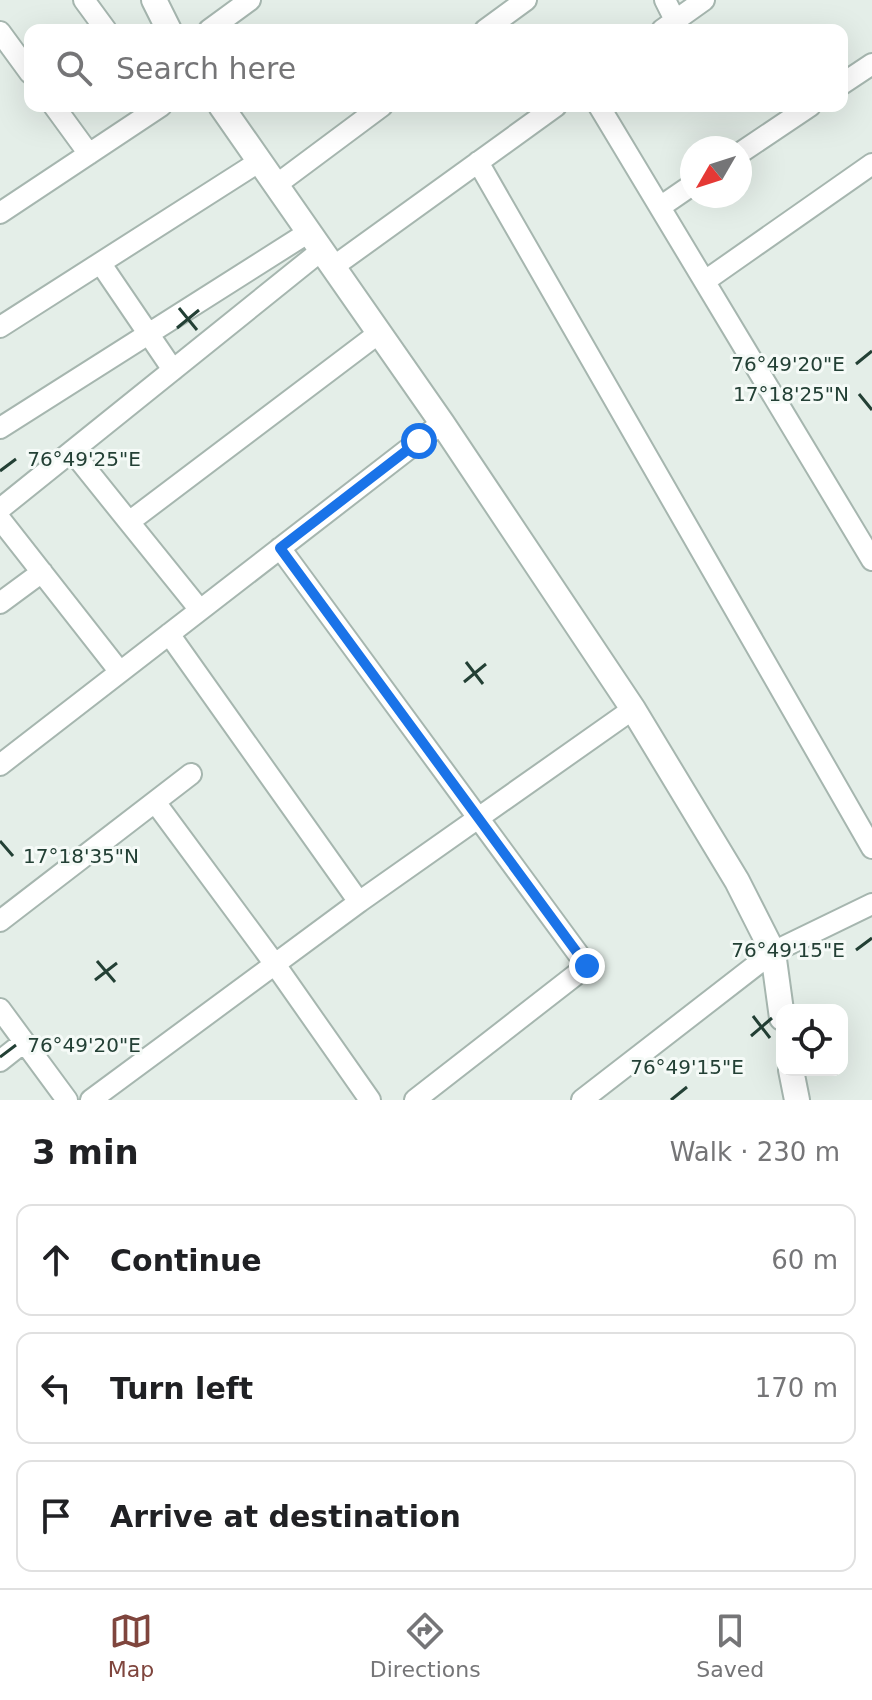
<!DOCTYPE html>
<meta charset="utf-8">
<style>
:root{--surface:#fff;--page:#f6f6f6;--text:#202124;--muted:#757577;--line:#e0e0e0;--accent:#7f453d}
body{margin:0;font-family:"DejaVu Sans",sans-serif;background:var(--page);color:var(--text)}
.controls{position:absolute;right:24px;bottom:24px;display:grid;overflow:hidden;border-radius:16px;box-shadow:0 8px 32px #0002}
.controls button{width:72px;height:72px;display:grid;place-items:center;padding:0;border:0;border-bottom:2px solid var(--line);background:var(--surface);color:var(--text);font:40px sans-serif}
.compass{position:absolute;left:680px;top:136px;width:72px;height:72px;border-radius:50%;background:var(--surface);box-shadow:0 8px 32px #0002;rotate:231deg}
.stop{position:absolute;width:24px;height:24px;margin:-18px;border:6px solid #1a73e8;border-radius:50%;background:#fff}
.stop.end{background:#1a73e8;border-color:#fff;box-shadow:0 2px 8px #0008}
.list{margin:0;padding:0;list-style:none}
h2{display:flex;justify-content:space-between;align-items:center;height:104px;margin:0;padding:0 32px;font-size:34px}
h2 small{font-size:26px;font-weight:400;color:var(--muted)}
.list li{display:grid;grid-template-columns:52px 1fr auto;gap:24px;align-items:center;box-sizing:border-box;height:112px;margin:0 16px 16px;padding:0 16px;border:2px solid var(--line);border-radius:16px}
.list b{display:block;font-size:30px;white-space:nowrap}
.list em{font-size:26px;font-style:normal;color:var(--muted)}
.icon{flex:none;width:44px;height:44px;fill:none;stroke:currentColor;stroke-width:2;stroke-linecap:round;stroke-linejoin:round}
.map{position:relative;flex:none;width:872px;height:1100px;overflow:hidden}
.search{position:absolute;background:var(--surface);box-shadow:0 8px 32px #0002;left:24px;right:24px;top:24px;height:88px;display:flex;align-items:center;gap:20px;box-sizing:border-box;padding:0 28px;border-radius:16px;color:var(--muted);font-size:30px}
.sheet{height:488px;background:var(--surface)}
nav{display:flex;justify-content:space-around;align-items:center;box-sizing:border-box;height:112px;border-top:2px solid var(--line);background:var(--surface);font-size:22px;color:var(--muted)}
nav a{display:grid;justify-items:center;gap:4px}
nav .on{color:var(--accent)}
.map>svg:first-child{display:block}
</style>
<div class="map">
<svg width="872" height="1100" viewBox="0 0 872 1100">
<rect width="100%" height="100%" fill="#e4eee8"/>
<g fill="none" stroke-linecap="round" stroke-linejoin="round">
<g stroke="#a6b6af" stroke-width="24">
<path id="minor" d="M84,0L106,30
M665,0L675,20
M209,30L250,0
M485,30L526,0
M662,30L704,0
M0,32L30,73
M842,84L872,64
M54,106L89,154
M599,106L872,560
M740,153L810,106
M478,162L872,848
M276,185L382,106
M660,207L692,185
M0,213L161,106
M101,264L173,370
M333,267L556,106
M705,281L872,164
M0,327L260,161
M0,428L309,232
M72,451L129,522
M0,509L322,250
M0,519L120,672
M280,548L587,966L415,1100
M0,603L42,572
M200,610L129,522L379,333
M0,765L442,423
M155,802L274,963L370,1100
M359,902L633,709
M0,921L191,774
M0,1009L67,1100
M0,1061L24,1042
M91,1100L359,902L169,634
M582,1100L773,952L872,904"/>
</g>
<g stroke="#a6b6af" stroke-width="28">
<path id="tertiary" d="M154,0L169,30
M221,106L442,423L633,709L737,881L773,952L782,1018
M791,1070L797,1100"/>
</g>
<use href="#minor" stroke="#fff" stroke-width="20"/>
<use href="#tertiary" stroke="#fff" stroke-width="24"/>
</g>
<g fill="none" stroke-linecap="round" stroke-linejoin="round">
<path stroke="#1a73e8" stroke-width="10" d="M419,441L280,548L587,966"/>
</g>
<path fill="none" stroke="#234035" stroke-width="3" d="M179,308L197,330M177,328L199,310M856,364L872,351M859,394L872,410M0,471L16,459M466,662L483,684M464,682L486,664M0,841L13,856M856,950L872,938M97,961L115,982M95,980L117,963M753,1016L770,1038M751,1036L772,1018M0,1057L16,1045M671,1100L687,1087"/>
<g font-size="20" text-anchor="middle" fill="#234035" stroke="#f5faf7" stroke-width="6" stroke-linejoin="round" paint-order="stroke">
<text x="788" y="371">76°49'20"E</text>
<text x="791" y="401">17°18'25"N</text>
<text x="84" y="466">76°49'25"E</text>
<text x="81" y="863">17°18'35"N</text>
<text x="788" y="957">76°49'15"E</text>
<text x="84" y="1052">76°49'20"E</text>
<text x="687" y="1074">76°49'15"E</text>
</g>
</svg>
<div class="controls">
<button><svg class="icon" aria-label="locate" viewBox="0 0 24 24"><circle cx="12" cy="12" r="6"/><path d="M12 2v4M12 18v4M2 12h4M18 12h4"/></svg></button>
</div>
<svg class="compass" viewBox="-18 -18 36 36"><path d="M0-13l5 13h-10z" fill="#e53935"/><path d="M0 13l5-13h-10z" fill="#757577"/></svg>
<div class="stop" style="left:419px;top:441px"></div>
<div class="stop end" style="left:587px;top:966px"></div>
<div class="search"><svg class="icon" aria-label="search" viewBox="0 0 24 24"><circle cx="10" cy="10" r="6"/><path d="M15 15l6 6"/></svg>Search here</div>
</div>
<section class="sheet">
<h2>3 min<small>Walk · 230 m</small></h2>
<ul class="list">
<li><svg class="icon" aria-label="ahead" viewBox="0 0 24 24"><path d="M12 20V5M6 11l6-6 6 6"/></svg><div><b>Continue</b></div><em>60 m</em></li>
<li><svg class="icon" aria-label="left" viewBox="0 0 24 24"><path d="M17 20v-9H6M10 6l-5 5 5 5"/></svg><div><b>Turn left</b></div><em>170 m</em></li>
<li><svg class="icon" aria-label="arrive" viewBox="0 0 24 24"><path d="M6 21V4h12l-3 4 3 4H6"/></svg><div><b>Arrive at destination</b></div></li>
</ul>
</section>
<nav>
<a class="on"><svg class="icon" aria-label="map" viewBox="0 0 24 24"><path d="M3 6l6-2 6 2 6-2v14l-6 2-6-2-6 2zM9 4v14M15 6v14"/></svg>Map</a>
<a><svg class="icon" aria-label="directions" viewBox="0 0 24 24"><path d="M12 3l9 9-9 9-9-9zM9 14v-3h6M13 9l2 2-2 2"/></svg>Directions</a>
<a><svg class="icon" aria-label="saved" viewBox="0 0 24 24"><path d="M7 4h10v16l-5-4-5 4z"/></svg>Saved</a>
</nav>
